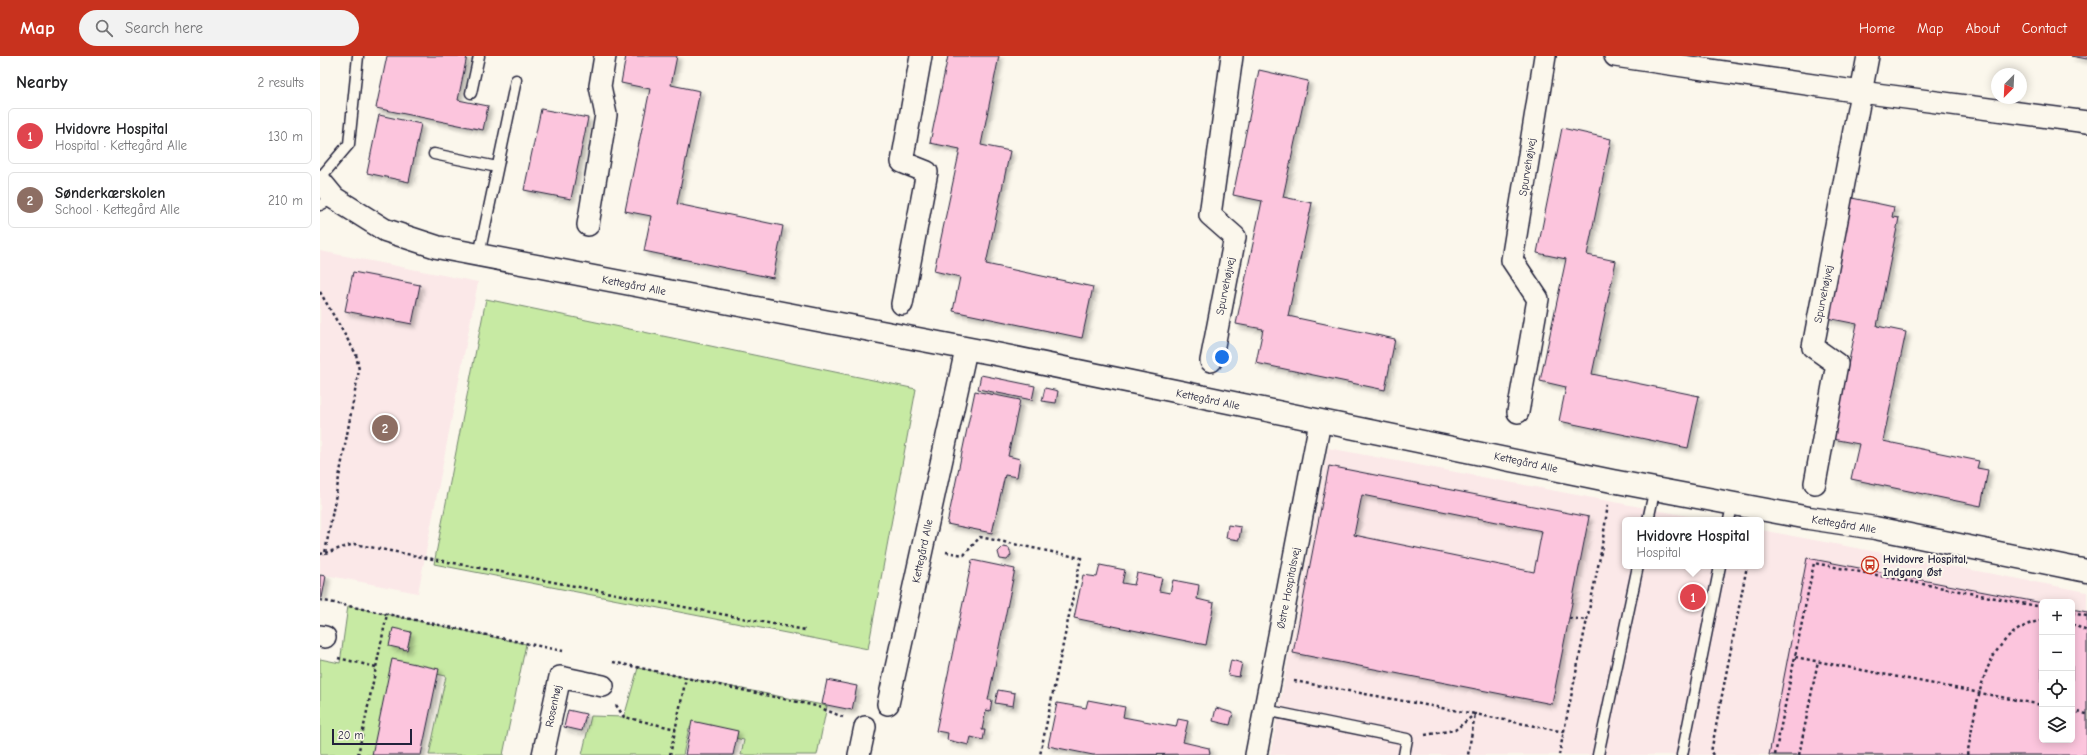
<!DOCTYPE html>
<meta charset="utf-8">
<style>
:root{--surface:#fff;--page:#f2f2f2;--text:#202124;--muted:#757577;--line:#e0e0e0;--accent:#c8321e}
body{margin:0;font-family:"Comic Neue",sans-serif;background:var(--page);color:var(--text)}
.controls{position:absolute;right:12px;bottom:12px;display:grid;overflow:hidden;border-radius:6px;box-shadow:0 2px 10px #0003}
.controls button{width:36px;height:36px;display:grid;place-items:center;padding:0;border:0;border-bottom:1px solid var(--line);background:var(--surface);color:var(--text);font:20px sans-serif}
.compass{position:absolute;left:1671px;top:12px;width:36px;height:36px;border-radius:50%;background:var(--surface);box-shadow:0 2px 10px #0003;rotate:204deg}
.scale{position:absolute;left:12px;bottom:10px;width:80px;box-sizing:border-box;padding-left:4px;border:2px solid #22223b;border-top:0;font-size:11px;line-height:14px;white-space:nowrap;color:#22223b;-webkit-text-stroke:3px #fbf7ec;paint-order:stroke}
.you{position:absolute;left:902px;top:301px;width:14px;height:14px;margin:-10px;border:3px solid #fff;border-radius:50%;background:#1a73e8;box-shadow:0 0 0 6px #1a73e833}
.badge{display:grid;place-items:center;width:26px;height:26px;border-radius:50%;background:var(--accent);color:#fff;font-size:13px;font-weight:700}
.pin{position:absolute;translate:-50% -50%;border:2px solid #fff;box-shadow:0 1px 4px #0006}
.popup{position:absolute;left:1302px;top:461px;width:142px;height:52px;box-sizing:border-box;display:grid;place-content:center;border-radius:6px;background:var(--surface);filter:drop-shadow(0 1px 3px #0005);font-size:13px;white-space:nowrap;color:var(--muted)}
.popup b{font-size:15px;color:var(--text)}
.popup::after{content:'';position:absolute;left:50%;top:100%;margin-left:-8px;border:8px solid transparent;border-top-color:var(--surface)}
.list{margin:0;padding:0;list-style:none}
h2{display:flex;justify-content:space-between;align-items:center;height:52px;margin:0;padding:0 16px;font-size:17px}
h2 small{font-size:13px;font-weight:400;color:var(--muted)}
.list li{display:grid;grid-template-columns:26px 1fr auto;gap:12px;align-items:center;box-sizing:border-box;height:56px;margin:0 8px 8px;padding:0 8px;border:1px solid var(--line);border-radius:6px}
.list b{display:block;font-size:15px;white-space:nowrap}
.list p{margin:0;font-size:13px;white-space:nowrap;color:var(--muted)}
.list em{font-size:13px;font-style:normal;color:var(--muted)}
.icon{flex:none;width:22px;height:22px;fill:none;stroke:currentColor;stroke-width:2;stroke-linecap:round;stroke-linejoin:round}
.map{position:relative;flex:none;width:1767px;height:699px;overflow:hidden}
header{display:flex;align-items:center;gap:24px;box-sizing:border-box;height:56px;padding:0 20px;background:var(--accent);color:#fff}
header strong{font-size:19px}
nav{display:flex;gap:22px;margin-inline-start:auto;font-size:14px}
.search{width:280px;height:36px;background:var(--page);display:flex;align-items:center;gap:10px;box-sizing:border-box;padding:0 14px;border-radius:22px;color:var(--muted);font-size:15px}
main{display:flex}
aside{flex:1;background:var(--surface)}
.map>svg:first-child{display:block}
</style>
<header>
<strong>Map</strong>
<div class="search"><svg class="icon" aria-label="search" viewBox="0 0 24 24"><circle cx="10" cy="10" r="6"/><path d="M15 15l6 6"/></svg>Search here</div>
<nav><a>Home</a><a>Map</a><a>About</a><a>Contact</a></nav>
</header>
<main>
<aside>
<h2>Nearby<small>2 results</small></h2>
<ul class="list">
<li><span class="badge" style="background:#e0444e">1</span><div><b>Hvidovre Hospital</b><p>Hospital · Kettegård Alle</p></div><em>130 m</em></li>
<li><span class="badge" style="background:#8d6e63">2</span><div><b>Sønderkærskolen</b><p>School · Kettegård Alle</p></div><em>210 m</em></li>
</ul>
</aside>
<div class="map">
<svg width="1767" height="699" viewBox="0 0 1767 699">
<defs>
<filter id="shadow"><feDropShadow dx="3.5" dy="3.5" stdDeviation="2" flood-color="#0004"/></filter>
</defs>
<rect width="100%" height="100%" fill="#fbf7ec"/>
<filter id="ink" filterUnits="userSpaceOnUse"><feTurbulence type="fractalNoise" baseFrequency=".025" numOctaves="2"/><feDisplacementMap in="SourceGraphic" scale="8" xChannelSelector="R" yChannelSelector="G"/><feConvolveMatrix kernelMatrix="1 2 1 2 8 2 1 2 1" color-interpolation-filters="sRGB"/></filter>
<g filter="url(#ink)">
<path fill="#fbe8e8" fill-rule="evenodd" d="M0,195L158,226L98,537L0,518Z
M1008,392L1389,464H1305V510H1441V474L1767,536V699H950ZM1722,546H1752V684H1722Z"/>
<path fill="#c7eaa3" stroke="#74866f" d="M166,243L596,333L548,593L114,508Z
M28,550L206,588L183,699H109L126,620L73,609L54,699H0V603L20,607Z
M318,612L507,650L497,699H421L424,684L369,672L363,699H262L271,660L304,661Z"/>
<path fill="#fcc5dd" stroke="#22223b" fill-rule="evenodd" filter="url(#shadow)" d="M67,0H147L138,44L168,50L163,74L56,52Z
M306,0H357L351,29L380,35L357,148L463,170L453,222L324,195L331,160L305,155L330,33L301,27Z
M628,0H679L661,89L690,95L666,208L773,231L762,282L633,255L640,221L614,215L640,93L610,87Z
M1751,0H1767V3Z
M939,14L988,25L963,141L992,147L968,260L1075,283L1065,334L936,307L943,273L916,268L942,145L913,139Z
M221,53L268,62L251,143L204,134Z
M59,59L101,68L89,126L47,117Z
M1242,72L1291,83L1267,199L1296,205L1272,318L1379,340L1368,392L1239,365L1246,331L1220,325L1246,203L1217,197Z
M1532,142L1574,151L1572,161L1579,162L1557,270L1586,276L1563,385L1659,405L1657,412L1668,414L1661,450L1531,423L1539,388L1512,383L1537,268L1507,262Z
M33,216L100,229L92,268L25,255Z
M661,319L715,330L712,344L658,333Z
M725,332L738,335L736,347L722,345Z
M655,335L700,344L688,400L700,403L697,421L685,419L672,477L627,468Z
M1009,410L1269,461L1232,648L973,597ZM1042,439L1222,475L1214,516L1034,479Z
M908,469L921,471L919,484L906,482Z
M683,491L689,492L691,499L687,504L680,503L678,496Z
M1487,502L1722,547V684H1752V553L1767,556V699H1449Z
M652,504L695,513L668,644H672L670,655L666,654L662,674H665L663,684L651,681L649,689L627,684L628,677L616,675Z
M780,509L805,514L802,527L814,529L817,517L842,522L839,535L850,537L853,524L879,529L877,543L894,547L886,589L754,562L763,519L777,521Z
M0,519L6,520L2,542H0Z
M73,572L91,576L87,594L69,590Z
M72,603L119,613L101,699H52Z
M911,604L922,607L919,621L908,619Z
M507,624L537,630L532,654L502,648Z
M678,634L695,637L693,650L675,647Z
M768,644L805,651L803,661L856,671L858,663L868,665L863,686L889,692L890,698L773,699L728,690L737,647L766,652Z
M896,652L913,657L910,669L893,665Z
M248,654L266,658L262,675L244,671Z
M372,665L418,675L413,699H365Z"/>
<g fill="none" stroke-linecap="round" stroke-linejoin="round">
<g stroke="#22223b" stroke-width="13">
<path id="lane" d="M151,37L159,0
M114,98L177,111
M0,122L29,88L38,0
M0,149L14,142
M159,199L196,24
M1328,464L1335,432
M1409,464L1413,446
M945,654L1087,683L1084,699
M1278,699L1318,510
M1362,699L1400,510"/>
</g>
<g stroke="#22223b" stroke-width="24">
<path id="street" d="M1295,0L1541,36L1767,66
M268,169L286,59L280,30L285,0
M582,248L607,116L582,106L601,0
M891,305L915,181L890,159L912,0
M1198,356L1218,243L1192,204L1225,0
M1495,427L1517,308L1493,291L1548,0
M0,580L5,581
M568,648L646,294
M223,699L240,621L283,630
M539,699L545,671
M936,699L1000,366"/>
</g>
<g stroke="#22223b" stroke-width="25">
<path id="secondary" d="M0,125L14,142L65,174L117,191L671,297L1292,425L1489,462L1555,472L1767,515"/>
</g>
<path stroke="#22223b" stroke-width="2.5" stroke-dasharray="3 3" stroke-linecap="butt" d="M0,236L36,298L39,314L5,497L0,498
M626,496L644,499L660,481L761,502L720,699
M5,497L34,488L485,574
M0,544L243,595
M1752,557L1767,560
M1249,562L1267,564
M1752,568L1767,575
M1475,601L1722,649
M18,602L56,611
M293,606L496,650L523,661
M974,625L1155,658L1148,699
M296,649L304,661L356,673
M1752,655L1767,658
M1105,679L1135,674L1155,658L1244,676
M38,699L67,558
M350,699L366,622
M1239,699L1281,496L1288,448
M1393,699L1391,696L1427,510
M1455,699L1494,507L1722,551
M1479,699L1498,605
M1647,699C1658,648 1660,578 1722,564"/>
<use href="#lane" stroke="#fbf7ec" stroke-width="10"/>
<use href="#street" stroke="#fbf7ec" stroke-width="21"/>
<use href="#secondary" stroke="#fbf7ec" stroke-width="22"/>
</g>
</g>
<defs>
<g id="bus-ring" transform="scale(0.9)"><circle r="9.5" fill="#fbf7ec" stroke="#c8321e" stroke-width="1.5"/><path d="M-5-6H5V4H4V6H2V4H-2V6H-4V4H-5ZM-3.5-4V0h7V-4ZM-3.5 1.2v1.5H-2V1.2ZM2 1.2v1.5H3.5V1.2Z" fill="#c8321e"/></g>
</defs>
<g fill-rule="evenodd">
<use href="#bus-ring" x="1550" y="509"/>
</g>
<g text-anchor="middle" stroke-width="4" stroke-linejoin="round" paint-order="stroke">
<g font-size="11" fill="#22223b" stroke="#fbf7ec">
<text transform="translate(1207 111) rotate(-81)" y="4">Spurvehøjvej</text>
<text transform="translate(314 229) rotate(11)" y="4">Kettegård Alle</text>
<text transform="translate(905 230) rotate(-79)" y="4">Spurvehøjvej</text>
<text transform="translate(1503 238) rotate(-79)" y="4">Spurvehøjvej</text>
<text transform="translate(888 343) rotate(12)" y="4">Kettegård Alle</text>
<text transform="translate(1206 406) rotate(12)" y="4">Kettegård Alle</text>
<text transform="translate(1524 468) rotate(9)" y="4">Kettegård Alle</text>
<text transform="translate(602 495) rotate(-78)" y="4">Kettegård Alle</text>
<text transform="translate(968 532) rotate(-79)" y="4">Østre Hospitalsvej</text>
<text transform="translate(233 650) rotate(-78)" y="4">Rosenhøj</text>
</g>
<g font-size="11" font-weight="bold" fill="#22223b" stroke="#fbf7ec" text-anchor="start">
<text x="1563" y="507">Hvidovre Hospital,<tspan x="1563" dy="13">Indgang Øst</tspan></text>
</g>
</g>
</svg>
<div class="controls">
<button>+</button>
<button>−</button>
<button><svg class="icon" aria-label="locate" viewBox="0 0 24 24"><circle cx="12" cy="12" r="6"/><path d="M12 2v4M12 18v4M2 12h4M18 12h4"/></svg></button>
<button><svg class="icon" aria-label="layers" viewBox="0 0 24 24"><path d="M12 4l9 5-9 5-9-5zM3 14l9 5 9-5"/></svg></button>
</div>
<svg class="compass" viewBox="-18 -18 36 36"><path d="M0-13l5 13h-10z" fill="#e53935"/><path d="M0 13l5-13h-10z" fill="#757577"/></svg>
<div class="scale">20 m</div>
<div class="you"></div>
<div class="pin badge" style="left:1373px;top:541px;background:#e0444e">1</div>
<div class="popup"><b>Hvidovre Hospital</b>Hospital</div>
<div class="pin badge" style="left:65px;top:372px;background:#8d6e63">2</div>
</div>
</main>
